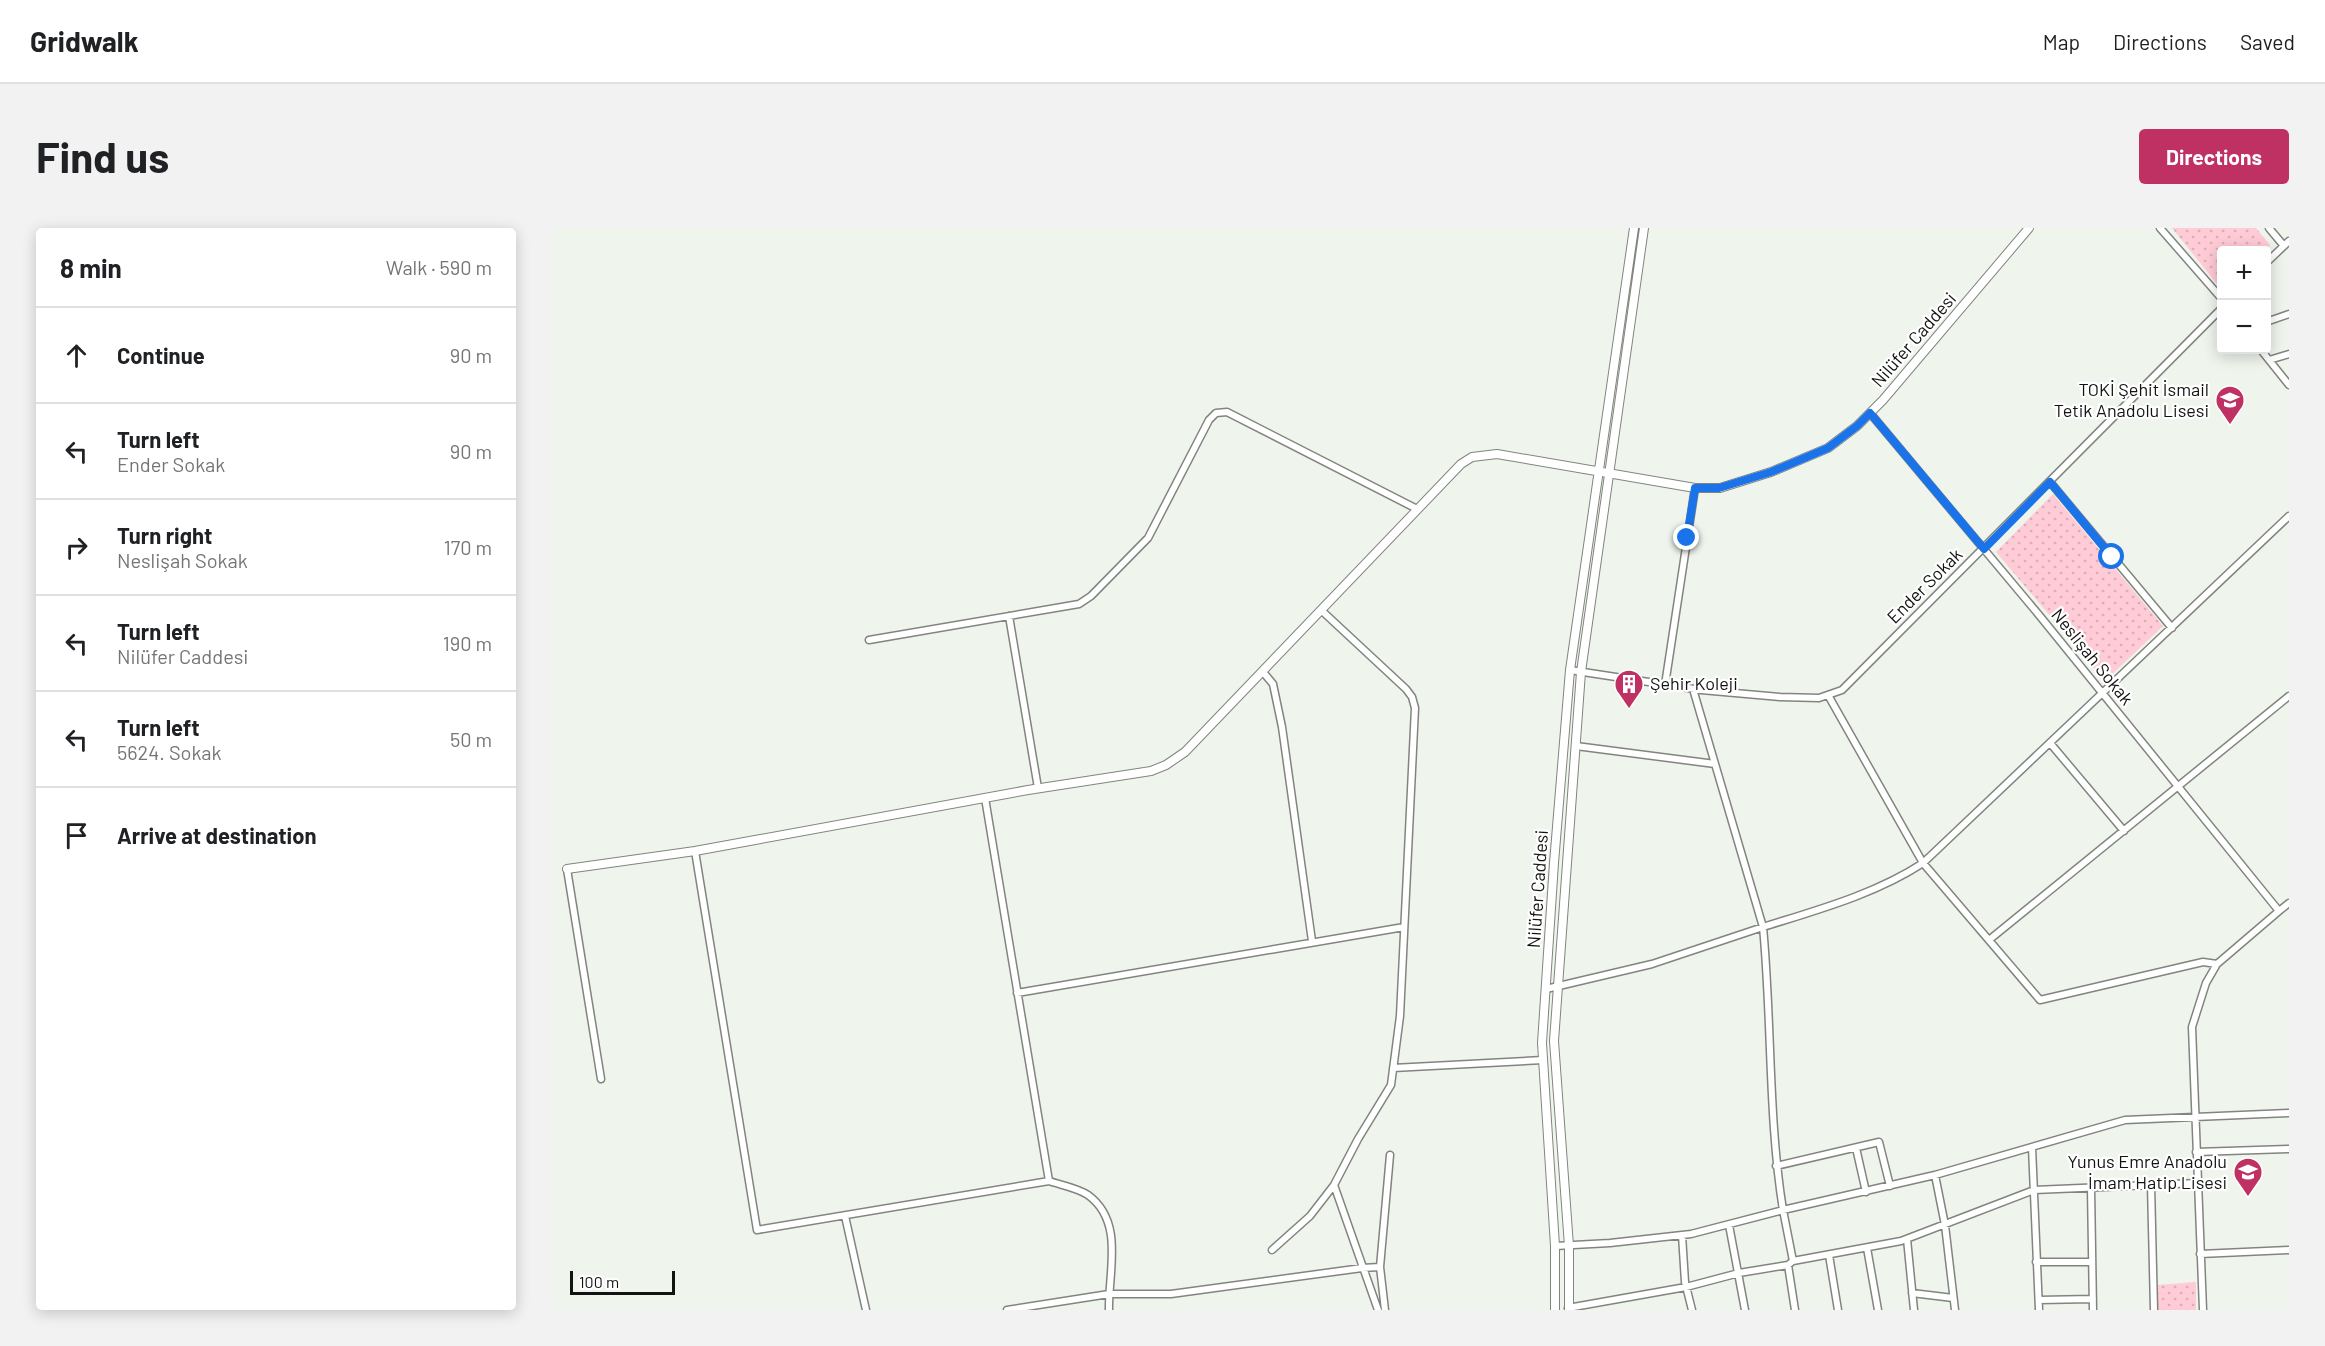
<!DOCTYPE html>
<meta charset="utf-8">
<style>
:root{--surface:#fff;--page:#f2f2f2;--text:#202124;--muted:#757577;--line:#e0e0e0;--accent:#bf3162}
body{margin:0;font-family:Barlow,sans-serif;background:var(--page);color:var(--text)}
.controls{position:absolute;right:18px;top:18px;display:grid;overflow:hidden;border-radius:6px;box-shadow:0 3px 15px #0003}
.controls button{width:54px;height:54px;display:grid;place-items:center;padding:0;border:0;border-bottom:2px solid var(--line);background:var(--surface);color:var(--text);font:30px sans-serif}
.scale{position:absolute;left:18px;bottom:15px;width:105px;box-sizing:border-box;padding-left:6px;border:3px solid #121412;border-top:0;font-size:16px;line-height:21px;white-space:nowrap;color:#121412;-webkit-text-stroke:4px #fff;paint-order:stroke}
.stop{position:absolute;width:18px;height:18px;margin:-14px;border:4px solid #1a73e8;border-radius:50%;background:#fff}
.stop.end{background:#1a73e8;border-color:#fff;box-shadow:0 2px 6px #0008}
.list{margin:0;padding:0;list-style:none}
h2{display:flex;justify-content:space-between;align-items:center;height:78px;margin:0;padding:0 24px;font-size:26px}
h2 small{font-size:20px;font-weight:400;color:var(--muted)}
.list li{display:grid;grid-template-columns:39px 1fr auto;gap:18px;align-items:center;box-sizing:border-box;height:96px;padding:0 24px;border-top:2px solid var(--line)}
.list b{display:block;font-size:22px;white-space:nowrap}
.list p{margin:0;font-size:20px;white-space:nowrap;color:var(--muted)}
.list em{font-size:20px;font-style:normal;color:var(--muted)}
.icon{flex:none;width:33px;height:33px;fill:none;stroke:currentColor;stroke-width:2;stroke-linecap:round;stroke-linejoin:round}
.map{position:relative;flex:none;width:1737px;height:1082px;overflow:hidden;border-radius:6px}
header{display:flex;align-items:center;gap:36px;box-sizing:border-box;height:84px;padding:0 30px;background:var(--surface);border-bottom:2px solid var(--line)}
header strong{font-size:28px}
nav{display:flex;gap:33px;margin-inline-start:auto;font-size:21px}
.intro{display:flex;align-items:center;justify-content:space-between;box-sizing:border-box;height:144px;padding:0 36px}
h1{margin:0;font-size:42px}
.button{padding:15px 27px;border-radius:6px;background:var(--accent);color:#fff;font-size:21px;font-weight:700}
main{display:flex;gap:36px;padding:0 36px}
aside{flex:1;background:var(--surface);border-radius:6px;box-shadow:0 3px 15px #0003}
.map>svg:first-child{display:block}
</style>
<header>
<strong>Gridwalk</strong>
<nav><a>Map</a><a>Directions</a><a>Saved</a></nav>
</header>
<div class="intro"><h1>Find us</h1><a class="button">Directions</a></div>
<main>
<aside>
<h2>8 min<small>Walk · 590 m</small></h2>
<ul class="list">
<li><svg class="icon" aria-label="ahead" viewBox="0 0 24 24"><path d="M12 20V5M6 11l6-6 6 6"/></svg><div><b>Continue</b></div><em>90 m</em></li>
<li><svg class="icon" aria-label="left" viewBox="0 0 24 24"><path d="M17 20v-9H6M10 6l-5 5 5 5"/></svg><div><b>Turn left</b><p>Ender Sokak</p></div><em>90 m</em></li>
<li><svg class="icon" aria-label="right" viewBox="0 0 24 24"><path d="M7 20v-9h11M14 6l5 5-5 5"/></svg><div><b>Turn right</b><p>Neslişah Sokak</p></div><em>170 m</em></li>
<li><svg class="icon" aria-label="left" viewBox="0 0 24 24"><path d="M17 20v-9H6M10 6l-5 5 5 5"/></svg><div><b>Turn left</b><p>Nilüfer Caddesi</p></div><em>190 m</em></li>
<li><svg class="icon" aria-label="left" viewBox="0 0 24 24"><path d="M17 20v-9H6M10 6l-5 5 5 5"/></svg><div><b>Turn left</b><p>5624. Sokak</p></div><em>50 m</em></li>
<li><svg class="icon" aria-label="arrive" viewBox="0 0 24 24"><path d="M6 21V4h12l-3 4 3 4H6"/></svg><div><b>Arrive at destination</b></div></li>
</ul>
</aside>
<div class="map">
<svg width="1737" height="1082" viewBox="0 0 1737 1082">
<defs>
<pattern id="green-dots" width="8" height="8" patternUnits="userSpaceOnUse" patternTransform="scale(1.5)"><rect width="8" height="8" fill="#ffcbd6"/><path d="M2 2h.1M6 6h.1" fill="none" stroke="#daadb7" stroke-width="1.8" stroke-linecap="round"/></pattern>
</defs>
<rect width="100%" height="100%" fill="#eff4ed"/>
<path fill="url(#green-dots)" d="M1620,0H1704L1718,17L1713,22H1670L1669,61Z
M1501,266L1611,398L1553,453L1444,324Z
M1644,1054V1082H1605L1604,1057Z"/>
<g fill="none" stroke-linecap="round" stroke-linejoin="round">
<g stroke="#80857e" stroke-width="9">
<path id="minor" d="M1608,0L1670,71
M1717,0L1732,18
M1714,35L1737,13
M1714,94L1737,86
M1709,122L1737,157
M1717,132L1737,126
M1318,185L1487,387L1727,683L1737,675
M1498,254L1620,400
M457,388L486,560
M317,412L527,376L539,368L596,310L657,192L664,185L675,184L865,281
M1018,442L1149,462L1228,469L1267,470L1290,462L1670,80
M711,444L721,456L730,499L760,713
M1113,457L1143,260
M1141,461L1211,699C1265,682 1324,666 1371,635L1737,288
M1276,467L1371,635L1488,772L1651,734L1665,736
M1498,515L1572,603
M1024,518L1163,536
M433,570L497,953
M143,623L205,1002L497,953C509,957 526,960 536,967C573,994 556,1044 557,1082
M15,641L49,851
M1437,712L1737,468
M994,761L1100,736L1211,699C1220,793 1216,889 1231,982L1139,1006L1058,1015L1003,1018
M465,765L852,699
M841,840L991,832
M1480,919L1487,1082
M1304,920L1314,964
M1644,924L1737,921
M1224,938L1327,914L1338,958
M1383,947L1393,997L1403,1082
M782,957L826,1082
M1599,957L1602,1082
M1539,960L1541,1082
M293,988L314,1082
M1177,997L1193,1082
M1130,1007L1133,1054L1140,1082
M1355,1011L1362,1082
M1315,1020L1326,1082
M720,1022L758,988L782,957L806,911L839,857L848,788L863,480L860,469L854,461L769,382
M1648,1026L1737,1022
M1277,1027L1286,1082
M1241,1033L1349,1013L1482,962L1646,955
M1484,1034H1540
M1360,1065L1401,1070
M1487,1072L1541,1071
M1016,1080L1134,1059L1187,1045L1236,1037
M455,1082L557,1066H619L810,1040L828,1039
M833,1082L828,1039L838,927
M1243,1082L1236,1037L1241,1033L1231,982L1383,947L1573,892L1737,885
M1651,1082L1640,799L1654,755L1665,736L1727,683"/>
</g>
<g stroke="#80857e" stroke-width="10">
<path id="tertiary" d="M15,641L143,623L476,562L599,543L614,537L633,524L909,236L920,229L945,226L1143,260H1168L1219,244L1276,220L1305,198L1331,172L1477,0
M1003,1082V1018L990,815L1002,635L1018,442L1082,0
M1017,1082V1018L1002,813L1029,444L1092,0"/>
</g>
<use href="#minor" stroke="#fff" stroke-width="6"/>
<use href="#tertiary" stroke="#fff" stroke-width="8"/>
</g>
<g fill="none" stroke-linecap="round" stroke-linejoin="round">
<path stroke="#1a73e8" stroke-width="8" d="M1135,310L1143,260H1167L1219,244L1276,220L1305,198L1318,185L1432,321L1498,254L1560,329"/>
</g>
<defs>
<g id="school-pin" transform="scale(1.5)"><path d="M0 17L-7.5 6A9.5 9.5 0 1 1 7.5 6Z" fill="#bf3162" stroke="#fff"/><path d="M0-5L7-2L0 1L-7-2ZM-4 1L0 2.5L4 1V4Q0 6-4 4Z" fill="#fff"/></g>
<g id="building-pin" transform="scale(1.5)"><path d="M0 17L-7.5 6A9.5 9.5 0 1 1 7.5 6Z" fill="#bf3162" stroke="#fff"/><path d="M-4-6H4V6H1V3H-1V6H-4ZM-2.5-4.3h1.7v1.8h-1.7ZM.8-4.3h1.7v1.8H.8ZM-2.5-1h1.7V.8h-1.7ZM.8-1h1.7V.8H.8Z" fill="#fff"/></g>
</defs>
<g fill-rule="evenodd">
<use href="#school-pin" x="1678" y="172"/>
<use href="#building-pin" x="1077" y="456"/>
<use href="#school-pin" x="1696" y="944"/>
</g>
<g text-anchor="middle" stroke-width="4.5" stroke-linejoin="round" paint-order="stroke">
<g font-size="18" fill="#121412" stroke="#fff">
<text transform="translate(1362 112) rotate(-49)" y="6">Nilüfer Caddesi</text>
<text transform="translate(1373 358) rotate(-45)" y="6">Ender Sokak</text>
<text transform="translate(1540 429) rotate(51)" y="6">Neslişah Sokak</text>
<text transform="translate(986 661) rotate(-86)" y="6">Nilüfer Caddesi</text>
</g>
<g font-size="18" fill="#121412" stroke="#fff" text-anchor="end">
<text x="1657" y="168">TOKİ Şehit İsmail<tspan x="1657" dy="21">Tetik Anadolu Lisesi</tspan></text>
<text x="1098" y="462" text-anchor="start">Şehir Koleji</text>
<text x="1675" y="940">Yunus Emre Anadolu<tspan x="1675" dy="21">İmam Hatip Lisesi</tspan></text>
</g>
</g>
</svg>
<div class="controls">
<button>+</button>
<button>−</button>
</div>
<div class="scale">100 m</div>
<div class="stop" style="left:1560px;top:329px"></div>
<div class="stop end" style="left:1135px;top:310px"></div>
</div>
</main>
